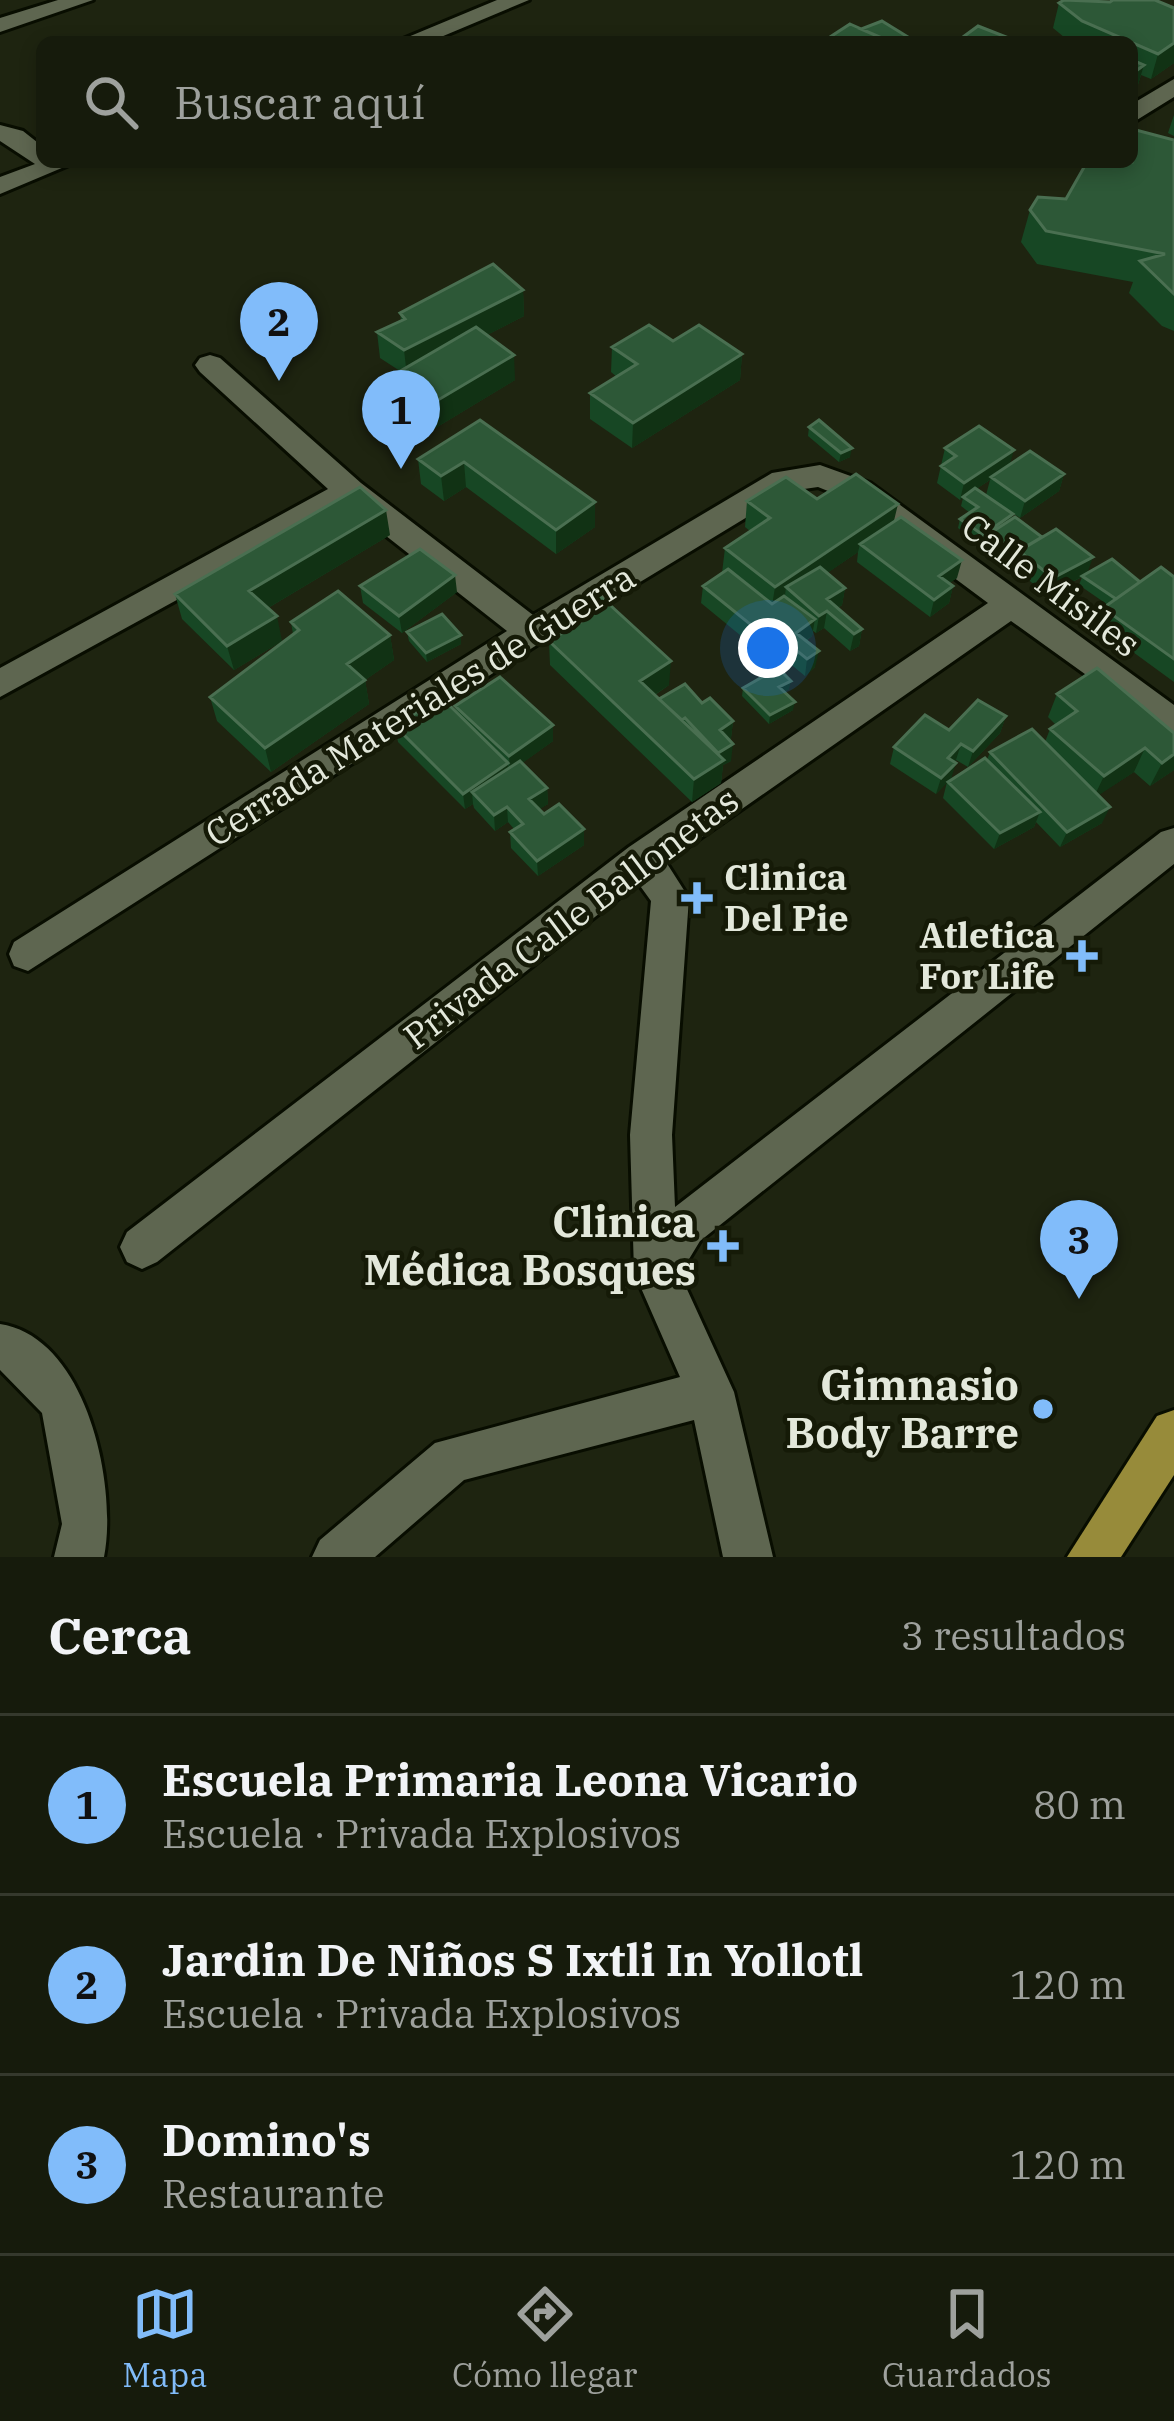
<!DOCTYPE html>
<html lang="es">
<meta charset="utf-8">
<style>
:root{--surface:#161b0c;--page:#23281a;--text:#f1f3f6;--muted:#9ea19d;--line:#35392d;--accent:#81bcfa}
body{margin:0;font-family:"IBM Plex Serif",serif;background:var(--page);color:var(--text)}
.you{position:absolute;left:768px;top:648px;width:42px;height:42px;margin:-30px;border:9px solid #fff;border-radius:50%;background:#1a73e8;box-shadow:0 0 0 18px #1a73e833}
.badge{display:grid;place-items:center;width:78px;height:78px;border-radius:50%;background:var(--accent);color:#111;font-size:39px;font-weight:700}
.pin{position:absolute;translate:-50% -99px;filter:drop-shadow(0 3px 6px #0008)}
.pin::after{content:'';position:absolute;top:63px;width:42px;height:36px;background:inherit;clip-path:polygon(0 0,100% 0,50% 100%)}
.list{margin:0;padding:0;list-style:none}
h2{display:flex;justify-content:space-between;align-items:center;height:156px;margin:0;padding:0 48px;font-size:51px}
h2 small{font-size:39px;font-weight:400;color:var(--muted)}
.list li{display:grid;grid-template-columns:78px 1fr auto;gap:36px;align-items:center;box-sizing:border-box;height:180px;padding:0 48px;border-top:3px solid var(--line)}
.list b{display:block;font-size:45px;white-space:nowrap}
.list p{margin:0;font-size:39px;white-space:nowrap;color:var(--muted)}
.list em{font-size:39px;font-style:normal;color:var(--muted)}
.icon{flex:none;width:66px;height:66px;fill:none;stroke:currentColor;stroke-width:2;stroke-linecap:round;stroke-linejoin:round}
.map{position:relative;flex:none;width:1174px;height:1557px;overflow:hidden}
.search{position:absolute;background:var(--surface);box-shadow:0 6px 18px #0003;left:36px;right:36px;top:36px;height:132px;display:flex;align-items:center;gap:30px;box-sizing:border-box;padding:0 42px;border-radius:18px;color:var(--muted);font-size:45px}
.sheet{height:696px;background:var(--surface)}
nav{display:flex;justify-content:space-around;align-items:center;box-sizing:border-box;height:168px;border-top:3px solid var(--line);background:var(--surface);font-size:33px;color:var(--muted)}
nav a{display:grid;justify-items:center;gap:6px}
nav .on{color:var(--accent)}
.map>svg:first-child{display:block}
</style>
<div class="map">
<svg width="1174" height="1557" viewBox="0 0 1174 1557">
<rect width="100%" height="100%" fill="#1e2410"/>
<g fill="none" stroke-linecap="round" stroke-linejoin="round">
<g stroke="#080d00" stroke-width="6">
<path id="minor" d="M58,0H93L0,32V18Z
M497,0H529L429,42H396Z
M1174,79V97L1132,123V104Z
M0,125L23,131L42,146V162H76L0,194V177L35,164L0,141Z
M210,355L220,358L361,483L533,615L772,473L820,465L870,483L1174,705V738L1011,621L666,862L689,898L672,1135L675,1207L1161,832L1174,828V864L700,1241L680,1274L734,1392L773,1557H723L694,1420L464,1480L375,1557H312L320,1540L435,1443L680,1377L634,1272L630,1135L651,901L638,883L157,1262L142,1269L127,1262L120,1247L127,1232L629,847L988,603L848,499L818,487L790,491L543,641L28,971L14,966L9,954L14,942L507,631L348,506L0,697V668L328,489L200,372L195,365L200,358Z
M0,1324C87,1337 118,1486 104,1557H54L62,1524L42,1413L0,1370Z"/>
</g>
<g stroke="#080d00" stroke-width="6">
<path id="major" d="M1174,1410V1475L1121,1557H1067L1157,1416Z"/>
</g>
<use href="#minor" fill="#5e6650" fill-rule="evenodd"/>
<use href="#major" fill="#978b3a" fill-rule="evenodd"/>
</g>
<path fill="#174724" d="M1059,3L1174,63L1151,79L1141,75L1136,91L1132,94V42H1070L1053,28Z
M1174,115V136L1168,133Z
M1174,140V331L1162,326L1129,293L1133,282L1037,264L1021,242L1030,210L1066,199Z
M523,290L524,316L487,335L515,380L414,441L376,412L373,387L400,371L380,358L377,332L401,321L400,313Z
M673,341L742,354L740,380L632,448L590,419V393L617,377L611,372L612,347Z
M480,420L595,502V527L556,554L466,487L444,501L421,484L418,459Z
M809,427L850,457L839,462L808,436Z
M945,448L1010,464L1064,474L1059,491L1020,518L986,495L990,480L976,489L1013,514L1011,519L1088,573L1140,582L1174,577V682L1096,625L1103,608L1108,605L1079,585L1082,577L1047,595L1014,568L1017,559L984,545L985,541L980,544L958,528L960,519L970,513L961,506L963,498L960,500L937,483Z
M817,499L894,521L957,578L949,583L953,586L949,603L930,617L857,562L858,552L827,573L845,588L842,605L838,608L862,629L859,646L850,651L824,628L816,633L813,631L812,636L806,641L815,667L805,676L777,653L768,658L701,603L703,586L722,573L725,548L750,531L745,527L747,501Z
M390,535L268,608L282,641L234,670L182,619L175,594Z
M360,586L457,592L402,633L363,603Z
M572,610L669,685L655,695L659,699L702,703L733,721L731,738L729,740L731,761L723,765L721,783L692,802L550,665L549,641L573,627Z
M291,622L390,635L394,660L365,680L369,704L271,772L217,721L210,697L293,634Z
M407,632L461,644L427,662L409,641Z
M743,688L789,689L784,692L793,710L769,724L742,696Z
M1057,694L1174,733V770L1150,786L1134,772L1098,795L1102,823L1060,847L1036,822L1034,827L994,849L943,798L947,782L936,794L890,764L894,747L949,730L1006,716L1000,733L968,767L956,760L954,762L951,779L987,760L990,752L1045,742L1050,729L1056,725L1048,717Z
M455,706L553,725V741L522,763L547,788L548,804L539,809L584,845L538,876L511,848L510,832L514,829L508,822L495,831L474,808L473,804L465,809L398,742L395,726L456,712Z"/>
<path fill="#113214" d="M1174,37V63L1151,79L1158,54Z
M1144,65L1136,91L1132,94V74Z
M523,290L524,316L407,376L404,350Z
M742,354L740,380L632,448L633,423Z
M514,355L515,380L414,441L411,416Z
M852,448L850,457L839,462L841,453Z
M1014,450L1009,467L960,500L964,483Z
M464,462L466,487L444,501L441,476Z
M1064,474L1059,491L1020,518L1025,501Z
M595,502V527L556,554V530Z
M898,504L892,529L860,544L858,552L795,595L786,587L784,603L771,612L775,587Z
M386,510L390,535L256,615L249,591Z
M1013,514L1010,523L986,536L985,541L980,544L983,535Z
M1093,557L1087,574L1047,595L1053,578Z
M962,560L957,578L935,593L939,576Z
M455,575L457,592L402,633L399,616Z
M953,586L949,603L930,617L934,600Z
M845,588L842,605L829,613L827,611L824,628L816,633L819,616L827,599Z
M277,616L282,641L234,670L227,646Z
M815,619L812,636L793,649L796,633Z
M862,629L859,646L850,651L854,634Z
M390,635L394,660L365,680L369,704L271,772L265,748L347,664Z
M461,635V644L427,662L426,653Z
M779,636L777,653L768,658L771,641Z
M819,651L815,667L805,676L807,659Z
M671,661L669,685L639,705L640,681Z
M791,681L789,689L778,696L779,687Z
M795,702L793,710L769,724L770,715Z
M1006,716L1000,733L968,767L973,751Z
M733,721L731,738L718,746L720,730Z
M553,725V741L510,772L509,756Z
M733,744L731,761L723,765L721,783L692,802L694,779L718,753Z
M961,744L956,760L943,774L948,758Z
M1145,748L1134,772L1093,799L1104,776Z
M1174,754V770L1150,786L1162,763Z
M508,763L510,779L472,792L473,804L465,809L463,794Z
M956,763L951,779L936,794L941,778Z
M547,788L548,804L530,815L529,799Z
M507,807L508,822L495,831L494,815Z
M1110,807L1102,823L1060,847L1067,832Z
M1040,812L1034,827L994,849L1000,833Z
M584,829V845L538,876L537,861Z"/>
<path fill="#2d5837" stroke="#4a6f51" stroke-width="3" d="M1064,0L1110,2L1113,0H1155L1174,8V43L1158,54L1082,21L1059,3Z
M882,21L908,37L897,42H891L861,29Z
M850,24L891,42H842L830,37Z
M978,26L1019,42H968L963,37Z
M1132,60L1144,65L1132,74Z
M1132,129L1174,140V294L1140,261L1165,254L1046,231L1030,210L1038,197L1066,199L1087,162H1132Z
M493,264L523,290L404,350L377,332L405,319L400,313Z
M649,325L673,341L699,325L742,354L633,423L590,393L637,364L612,347Z
M476,327L514,355L411,416L373,387Z
M480,420L595,502L556,530L464,462L441,476L418,459Z
M819,420L852,448L841,453L809,427Z
M979,426L1014,450L964,483L941,466L956,456L945,448Z
M1030,451L1064,474L1025,501L991,477Z
M856,474L898,504L775,587L725,548L770,518L747,501L786,477L817,499Z
M360,487L386,510L249,591L277,616L227,646L175,594Z
M975,488L1013,514L983,535L960,519L978,507L963,497Z
M901,517L962,560L939,576L953,586L934,600L860,544Z
M1015,517L1042,537L1020,550L986,536Z
M1056,529L1093,557L1053,578L1019,551Z
M420,549L455,575L399,616L360,586Z
M1112,559L1140,582L1116,599L1082,576Z
M820,567L845,588L827,599L862,629L854,634L827,611L819,616L786,587Z
M1161,567L1174,577V659L1103,608Z
M728,569L772,604L784,596L815,619L796,633L819,651L807,659L779,636L771,641L703,586Z
M338,591L390,635L347,664L365,680L265,748L210,697L299,630L291,622Z
M598,594L671,661L640,681L724,760L694,779L549,641L584,620L572,610Z
M442,614L461,635L426,653L407,632Z
M778,668L791,681L779,687L795,702L770,715L743,688Z
M1097,668L1174,733V754L1162,763L1145,748L1104,776L1050,729L1077,711L1057,694Z
M500,677L553,725L509,756L455,706Z
M685,684L702,703L710,698L733,721L720,730L733,744L718,753L685,718L682,720L659,699Z
M441,697L508,763L463,794L395,726Z
M978,700L1006,716L973,751L961,744L948,758L956,763L941,778L894,747L925,715L949,730Z
M1032,729L1110,807L1067,832L990,752Z
M985,758L1040,812L1000,833L948,782Z
M520,761L547,788L529,799L544,814L559,804L584,829L537,861L510,832L523,824L507,807L494,815L472,792Z"/>
<g fill="#81bcfa" stroke="#151a07" stroke-width="4.5">
<path d="M691 880h12v12h12v12h-12v12h-12v-12h-12v-12h12z"/>
<path d="M1076 938h12v12h12v12h-12v12h-12v-12h-12v-12h12z"/>
<path d="M717 1228h12v12h12v12h-12v12h-12v-12h-12v-12h12z"/>
<circle cx="1043" cy="1409" r="12"/>
</g>
<g text-anchor="middle" stroke-width="9" stroke-linejoin="round" paint-order="stroke">
<g font-size="36" fill="#e3e8db" stroke="#151a07">
<text transform="translate(1051 585) rotate(37)" y="13">Calle Misiles</text>
<text transform="translate(420 705) rotate(-32)" y="13">Cerrada Materiales de Guerra</text>
<text transform="translate(571 918) rotate(-37)" y="13">Privada Calle Ballonetas</text>
</g>
<g font-size="36" font-weight="bold" fill="#e3e8db" stroke="#151a07" text-anchor="start">
<text x="724" y="890">Clinica<tspan x="724" dy="41">Del Pie</tspan></text>
<text x="1055" y="948" text-anchor="end">Atletica<tspan x="1055" dy="41">For Life</tspan></text>
</g>
<g font-size="42" font-weight="bold" fill="#e3e8db" stroke="#151a07" text-anchor="end">
<text x="696" y="1237">Clinica<tspan x="696" dy="48">Médica Bosques</tspan></text>
<text x="1019" y="1400">Gimnasio<tspan x="1019" dy="48">Body Barre</tspan></text>
</g>
</g>
</svg>
<div class="you"></div>
<div class="pin badge" style="left:401px;top:469px">1</div>
<div class="pin badge" style="left:279px;top:381px">2</div>
<div class="pin badge" style="left:1079px;top:1299px">3</div>
<div class="search"><svg class="icon" aria-label="search" viewBox="0 0 24 24"><circle cx="10" cy="10" r="6"/><path d="M15 15l6 6"/></svg>Buscar aquí</div>
</div>
<section class="sheet">
<h2>Cerca<small>3 resultados</small></h2>
<ul class="list">
<li><span class="badge">1</span><div><b>Escuela Primaria Leona Vicario</b><p>Escuela · Privada Explosivos</p></div><em>80 m</em></li>
<li><span class="badge">2</span><div><b>Jardin De Niños S Ixtli In Yollotl</b><p>Escuela · Privada Explosivos</p></div><em>120 m</em></li>
<li><span class="badge">3</span><div><b>Domino's</b><p>Restaurante</p></div><em>120 m</em></li>
</ul>
</section>
<nav>
<a class="on"><svg class="icon" aria-label="map" viewBox="0 0 24 24"><path d="M3 6l6-2 6 2 6-2v14l-6 2-6-2-6 2zM9 4v14M15 6v14"/></svg>Mapa</a>
<a><svg class="icon" aria-label="directions" viewBox="0 0 24 24"><path d="M12 3l9 9-9 9-9-9zM9 14v-3h6M13 9l2 2-2 2"/></svg>Cómo llegar</a>
<a><svg class="icon" aria-label="saved" viewBox="0 0 24 24"><path d="M7 4h10v16l-5-4-5 4z"/></svg>Guardados</a>
</nav>
